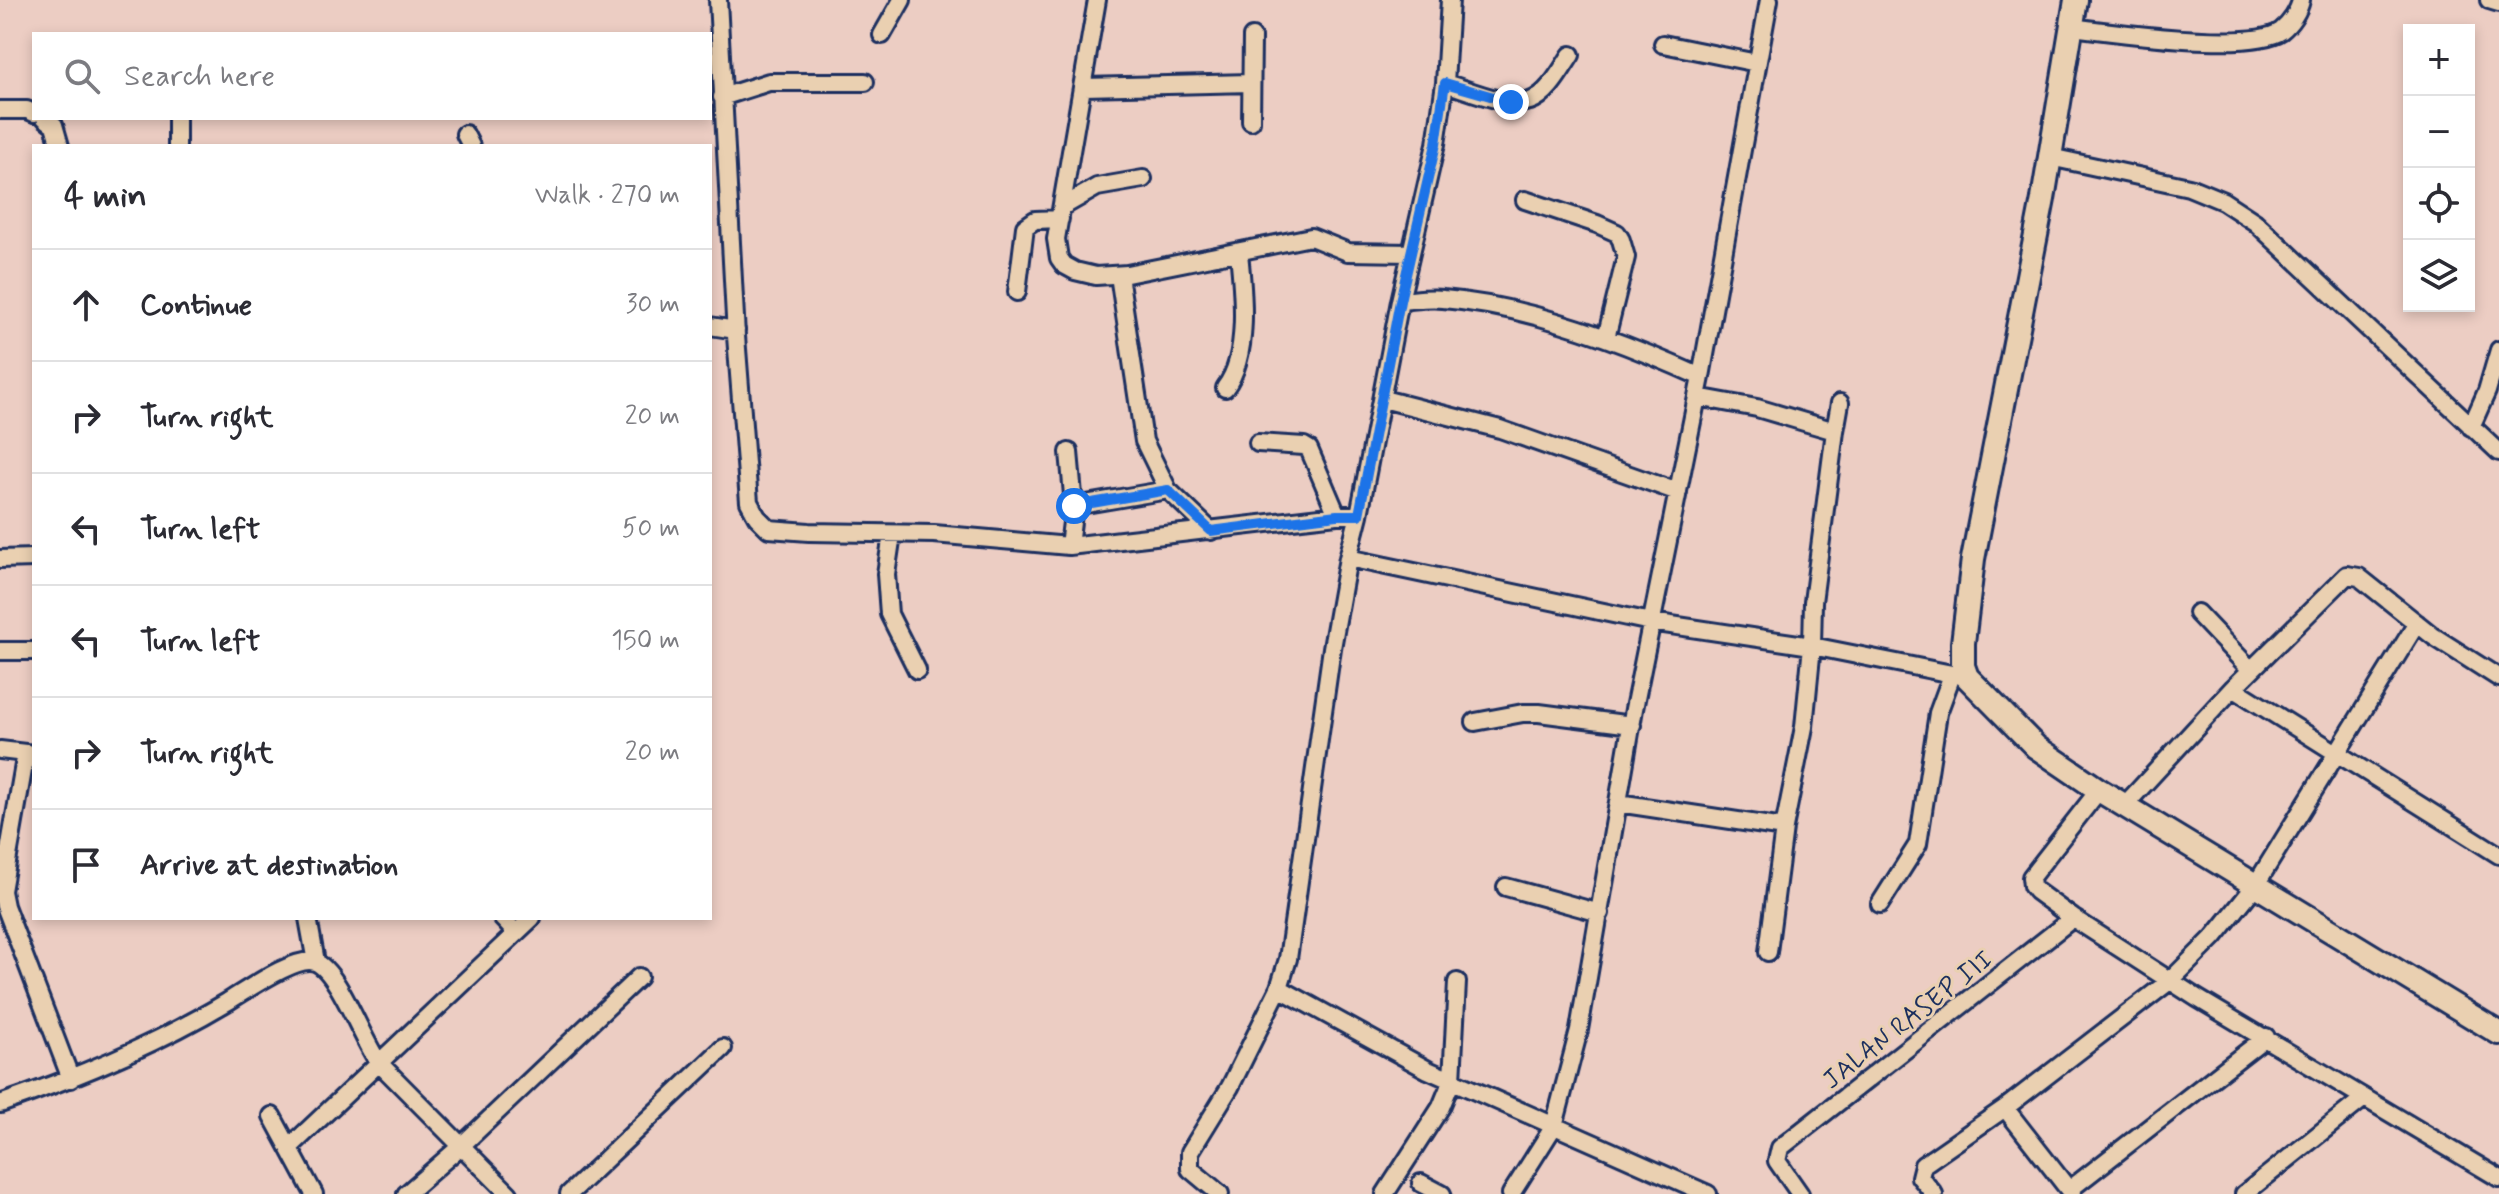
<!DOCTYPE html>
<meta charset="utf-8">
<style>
:root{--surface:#fff;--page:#f2f2f3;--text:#2b2b33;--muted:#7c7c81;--line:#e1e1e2}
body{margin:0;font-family:Mynerve,sans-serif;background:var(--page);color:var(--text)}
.controls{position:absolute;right:24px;top:24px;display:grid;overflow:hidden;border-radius:0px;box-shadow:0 4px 12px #0003}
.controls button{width:72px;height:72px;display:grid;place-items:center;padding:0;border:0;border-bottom:2px solid var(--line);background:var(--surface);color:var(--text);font:40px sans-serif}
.stop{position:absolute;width:24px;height:24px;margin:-18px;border:6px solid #1a73e8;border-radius:50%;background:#fff}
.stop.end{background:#1a73e8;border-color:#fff;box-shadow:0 2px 8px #0008}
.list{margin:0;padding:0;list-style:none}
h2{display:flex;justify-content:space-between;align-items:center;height:104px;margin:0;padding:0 32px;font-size:34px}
h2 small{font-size:26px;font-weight:400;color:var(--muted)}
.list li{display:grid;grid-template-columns:52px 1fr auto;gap:24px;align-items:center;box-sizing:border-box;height:112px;padding:0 32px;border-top:2px solid var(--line)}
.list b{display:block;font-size:30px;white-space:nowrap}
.list em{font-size:26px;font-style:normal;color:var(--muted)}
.icon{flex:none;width:44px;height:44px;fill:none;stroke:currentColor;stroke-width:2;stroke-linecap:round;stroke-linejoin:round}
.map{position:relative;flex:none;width:2499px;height:1194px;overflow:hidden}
.search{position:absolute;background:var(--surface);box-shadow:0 4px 12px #0003;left:32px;top:32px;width:680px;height:88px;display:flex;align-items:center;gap:20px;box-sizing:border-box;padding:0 28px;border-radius:0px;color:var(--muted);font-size:30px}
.panel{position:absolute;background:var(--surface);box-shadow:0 4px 12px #0003;left:32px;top:144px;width:680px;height:776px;border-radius:0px}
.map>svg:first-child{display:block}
</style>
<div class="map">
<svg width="2499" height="1194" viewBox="0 0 2499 1194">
<rect width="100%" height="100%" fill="#eccdc3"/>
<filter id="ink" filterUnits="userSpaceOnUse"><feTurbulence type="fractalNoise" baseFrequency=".0125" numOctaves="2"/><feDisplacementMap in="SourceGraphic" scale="16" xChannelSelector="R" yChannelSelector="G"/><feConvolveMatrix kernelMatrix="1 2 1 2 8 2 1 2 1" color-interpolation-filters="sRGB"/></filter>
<g filter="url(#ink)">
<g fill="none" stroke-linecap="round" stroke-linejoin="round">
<g stroke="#1b2f5e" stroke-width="22">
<path id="street" d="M718,0L736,336L749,502L757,517L769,529L809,532L934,534L1069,546L1337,515H1359
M1097,0L1056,239L1059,258L1064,265L1075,271L1096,276L1127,274L1311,237L1348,252L1411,253
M2489,0L2499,3
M2072,27C2111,32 2251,52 2281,31C2290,24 2299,11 2301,0
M882,35L902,0
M1663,44L1757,63
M1445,83C1466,89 1509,108 1530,101C1548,95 1561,70 1571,55
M1084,87L1251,83
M722,97L769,82H865
M0,110H27L34,113
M45,118L54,125L60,146
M1251,121L1252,37
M465,134L471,146
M177,146V118
M2050,157L2189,187L2223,201L2255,222L2499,452
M1525,200L1597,224L1617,233L1621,240L1626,257L1606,338
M1062,207L1097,187L1143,179
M1119,275L1144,441L1168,490
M1017,292L1025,227L1035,220L1060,219
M1400,301C1414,300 1429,297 1443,299C1528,306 1624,342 1701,377
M710,326L736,330
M1225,388C1250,356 1243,291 1239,253
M1697,397L1757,408L1835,431L1840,403
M1383,399L1500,429L1678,492
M2471,427L2487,391L2499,350
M1258,443L1304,446L1309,449L1337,515
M1069,452L1074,506
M892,534L886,574L889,614L917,670
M1069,546L1074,506L1168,490L1211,531
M1348,558L1651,622L1812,646L1967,677
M0,559L34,558
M2197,613L2251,670
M0,651H34
M2233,688L2499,855
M1475,722L1523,713H1539L1632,725
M0,750L34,754
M26,753L2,891L5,906L71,1079
M2099,790L2031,877L2032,886L2036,891L2073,918L2197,998L2499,1178
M1618,803L1784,828
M2124,806L2233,688L2347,575L2359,577L2433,636L2499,678
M1506,887L1600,913
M1880,904L1918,844L1938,713L1952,675
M308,918L316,962
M502,918L516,933
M1768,952L1784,828L1804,727L1812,646L1813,602L1835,431
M1279,988L1428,1070L1708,1194
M0,1104C78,1077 157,1044 227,1002C244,992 296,955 315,962C338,970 362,1040 379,1063L509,1194
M2005,1108L2072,1194
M272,1116L314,1194
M290,1147L532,918
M1421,1183L1442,1194
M2069,1190L2266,1037
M406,1194L461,1146L639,977
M569,1194L723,1048
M1220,1194L1190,1169V1152L1230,1087L1279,988L1288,959L1332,648L1348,558L1359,515L1400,301L1436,144L1445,83L1450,0
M1385,1194L1441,1107L1452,1080L1457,982
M1511,1194L1554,1126L1579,1030L1634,709L1701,377L1769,0
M1800,1194L1777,1161L1780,1148L2073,918
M1934,1194L1920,1177L1923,1165L2005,1108L2171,980L2214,937L2255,886L2417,623
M2244,1194L2364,1098"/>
</g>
<g stroke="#1b2f5e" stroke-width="28">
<path id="secondary" d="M2076,0L2043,199L1973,559L1963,643V666L1967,677L2036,747L2099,790L2499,1033"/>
</g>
<use href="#street" stroke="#ead0b1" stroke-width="16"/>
<use href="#secondary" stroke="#ead0b1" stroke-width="22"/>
</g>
</g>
<g fill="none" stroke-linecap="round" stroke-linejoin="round" filter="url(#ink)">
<path stroke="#1a73e8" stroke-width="10" d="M1074,506L1168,490L1211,531L1337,515H1359L1400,301L1436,144L1445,83L1511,102"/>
</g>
<g text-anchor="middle" stroke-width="6" stroke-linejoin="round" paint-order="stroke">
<g font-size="26" fill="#1b2f5e" stroke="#ead0b1">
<text transform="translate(1907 1019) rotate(-38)" y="9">JALAN RASEP III</text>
</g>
</g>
</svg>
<div class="controls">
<button>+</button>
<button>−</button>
<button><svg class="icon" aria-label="locate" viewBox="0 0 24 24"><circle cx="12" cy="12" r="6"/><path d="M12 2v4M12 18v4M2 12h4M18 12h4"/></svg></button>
<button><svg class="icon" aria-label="layers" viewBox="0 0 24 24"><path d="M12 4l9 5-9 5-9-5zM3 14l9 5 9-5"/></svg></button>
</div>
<div class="stop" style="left:1074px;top:506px"></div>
<div class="stop end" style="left:1511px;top:102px"></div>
<div class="search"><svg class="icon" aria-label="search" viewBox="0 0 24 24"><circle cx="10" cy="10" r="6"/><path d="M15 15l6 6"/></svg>Search here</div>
<section class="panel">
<h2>4 min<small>Walk · 270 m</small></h2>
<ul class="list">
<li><svg class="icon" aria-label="ahead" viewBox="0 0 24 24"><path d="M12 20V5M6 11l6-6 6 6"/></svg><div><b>Continue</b></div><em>30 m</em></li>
<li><svg class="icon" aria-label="right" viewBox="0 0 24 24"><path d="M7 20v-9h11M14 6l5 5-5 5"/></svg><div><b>Turn right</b></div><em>20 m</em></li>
<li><svg class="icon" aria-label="left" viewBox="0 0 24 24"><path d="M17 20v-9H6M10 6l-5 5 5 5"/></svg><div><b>Turn left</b></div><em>50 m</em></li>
<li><svg class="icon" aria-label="left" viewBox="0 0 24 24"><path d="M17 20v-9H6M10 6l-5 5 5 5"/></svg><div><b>Turn left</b></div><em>150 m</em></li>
<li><svg class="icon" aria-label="right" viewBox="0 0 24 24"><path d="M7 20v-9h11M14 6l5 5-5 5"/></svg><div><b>Turn right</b></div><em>20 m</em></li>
<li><svg class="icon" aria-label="arrive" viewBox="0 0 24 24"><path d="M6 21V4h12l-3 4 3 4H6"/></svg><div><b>Arrive at destination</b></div></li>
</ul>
</section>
</div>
